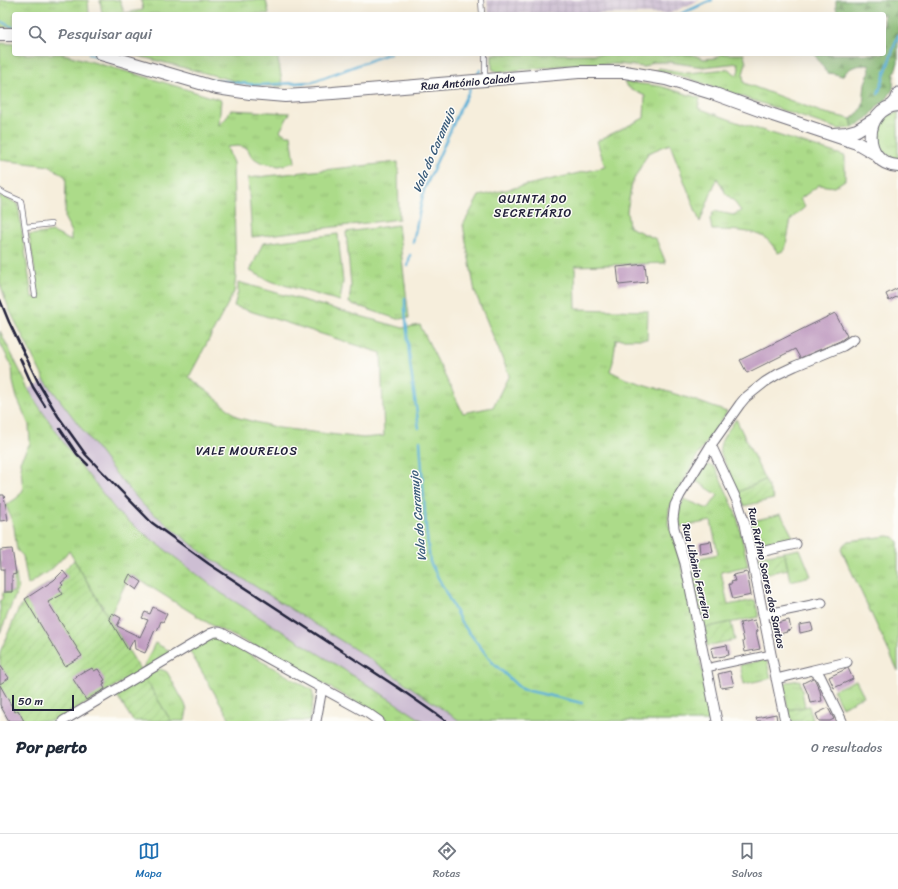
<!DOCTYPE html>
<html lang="pt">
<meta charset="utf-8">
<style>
:root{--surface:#fff;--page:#f2f2f3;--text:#1f2937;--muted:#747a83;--line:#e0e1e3;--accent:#1f6fb2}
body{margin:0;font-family:Sriracha,sans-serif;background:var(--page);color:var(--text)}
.scale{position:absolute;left:12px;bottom:10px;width:62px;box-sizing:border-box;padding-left:4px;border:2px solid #22223b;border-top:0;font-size:11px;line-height:14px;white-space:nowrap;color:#22223b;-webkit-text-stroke:3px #fdfcf7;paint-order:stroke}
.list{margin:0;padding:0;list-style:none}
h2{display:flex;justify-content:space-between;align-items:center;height:52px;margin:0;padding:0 16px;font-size:17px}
h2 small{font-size:13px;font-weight:400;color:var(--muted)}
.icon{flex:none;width:22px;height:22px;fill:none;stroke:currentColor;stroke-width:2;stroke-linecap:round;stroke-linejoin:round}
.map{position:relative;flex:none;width:898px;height:721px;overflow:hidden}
.search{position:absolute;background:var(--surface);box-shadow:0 4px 16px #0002;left:12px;right:12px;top:12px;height:44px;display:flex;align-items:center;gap:10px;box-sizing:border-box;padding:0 14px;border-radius:4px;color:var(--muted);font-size:15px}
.sheet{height:112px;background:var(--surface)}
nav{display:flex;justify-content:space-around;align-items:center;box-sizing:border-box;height:56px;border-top:1px solid var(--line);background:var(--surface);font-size:11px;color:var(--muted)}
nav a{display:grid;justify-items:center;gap:2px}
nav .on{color:var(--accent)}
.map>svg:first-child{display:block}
</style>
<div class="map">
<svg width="898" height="721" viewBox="0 0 898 721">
<defs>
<pattern id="industrial-grid" width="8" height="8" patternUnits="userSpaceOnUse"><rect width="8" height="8" fill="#cdbed3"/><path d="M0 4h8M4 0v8" fill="none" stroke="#b0a3b6"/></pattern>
<pattern id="grass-tufts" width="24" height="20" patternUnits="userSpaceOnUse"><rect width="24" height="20" fill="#acdb89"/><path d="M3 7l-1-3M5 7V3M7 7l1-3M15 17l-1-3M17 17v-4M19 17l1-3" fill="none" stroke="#94bc77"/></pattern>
<pattern id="forest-firs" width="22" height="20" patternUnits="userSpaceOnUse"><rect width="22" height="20" fill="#89bb75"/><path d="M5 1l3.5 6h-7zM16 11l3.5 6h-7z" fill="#709861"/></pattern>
<pattern id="garden-furrows" width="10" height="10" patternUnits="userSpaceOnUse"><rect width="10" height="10" fill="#acdb89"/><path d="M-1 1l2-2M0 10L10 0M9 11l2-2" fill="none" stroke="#94bc77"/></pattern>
</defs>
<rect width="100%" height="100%" fill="#fdfcf7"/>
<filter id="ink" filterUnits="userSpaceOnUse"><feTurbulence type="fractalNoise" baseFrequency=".025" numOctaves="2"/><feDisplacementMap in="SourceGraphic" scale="8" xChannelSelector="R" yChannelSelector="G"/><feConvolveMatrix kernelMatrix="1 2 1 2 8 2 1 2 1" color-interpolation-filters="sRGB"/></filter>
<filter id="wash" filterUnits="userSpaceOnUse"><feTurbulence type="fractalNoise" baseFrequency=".012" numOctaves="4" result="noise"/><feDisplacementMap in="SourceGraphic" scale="16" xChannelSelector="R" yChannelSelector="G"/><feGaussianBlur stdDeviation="0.9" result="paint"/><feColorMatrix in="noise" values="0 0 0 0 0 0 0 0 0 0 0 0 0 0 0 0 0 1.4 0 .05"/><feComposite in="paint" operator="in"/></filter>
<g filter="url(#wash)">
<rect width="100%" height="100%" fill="#f6eedc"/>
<path fill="url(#industrial-grid)" d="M487,0H700L668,14H489Z"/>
<path fill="#cdbed3" d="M44,379L116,474L144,506L204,554L367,657L460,721H423L362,681L221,593L119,514L70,452L34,399L29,389L39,384Z"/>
<path fill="url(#grass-tufts)" stroke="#677e62" d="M0,0H88L89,14H14V27L0,28Z
M100,0H120L124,13L143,10L141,0H266L269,14H102Z
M0,43L14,44V54H64L153,79L221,100L219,125C224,121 228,117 230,110L290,113L280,131L286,135H291L295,162L279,166L262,163L252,157L247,148L238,146L227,147L233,163L236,276L234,292L189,377L202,387L239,418L279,428L363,438L384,436L381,353L234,306L238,292V282L403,328L420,325L463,413L493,407L509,375L475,292L463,225L479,196L605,167L597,141L644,118L645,96L629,88L624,82L660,86L700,98L698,108L745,125L845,156V180L834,187L819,185L800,199L805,207L791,219L785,250L778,253C773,246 768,238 760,235C745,230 727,230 712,230L710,219L714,211L733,215L741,211L733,200L726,194L717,178L700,222L670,144L648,153L632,183L627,211L629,227L656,239L666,263L575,266L576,309L648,311L647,339H616L613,362L610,371L626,379L688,398L727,412L697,456L669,509L668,524L677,544L692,613L711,721H460L367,657L204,554L144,506L116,474L44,379L9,309L0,284V195L18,204L32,297H39L29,235L53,232L71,241V230L65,219L66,177L50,166L0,160Z
M131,54H277L283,86H255Z
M492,54H691L704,59L716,58L722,54H744L746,63L743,74L744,83L821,112L851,119L853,128L839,129L829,126L678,75L655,71L659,68L688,73L728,69L737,75L739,69L738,63L703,67L670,62H653L644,67L619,64H580L498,72L492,69Z
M898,112V159C871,155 871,117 898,112Z
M398,162L399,219L252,237L248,178Z
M398,225L409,318L397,319L349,303L351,285L346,232Z
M338,234L343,282L340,301L270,281L250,271L263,243Z
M0,331L34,399L70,452L119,514L221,593L362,681L423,721H389L285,662C273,661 264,651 254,645V646L213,626L130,574L109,618L69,551L53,568L28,585L23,556L17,550L14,527L6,505L17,498L23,490L20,461L30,443L29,425L17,398L13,382L12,366L0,343Z
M736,419L765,480L738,492L720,452C718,440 730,429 736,419Z
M708,465L713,466L716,469L732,504L737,516L748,566L721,572L728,605L755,600L759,617L704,628L690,560L718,554L711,521L679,527C678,516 679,509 684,499L708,509L718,495L696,481L703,468Z
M781,514L794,539L760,546L755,545L754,542L749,522Z
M888,536L894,537L898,542V671L842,551C842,546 844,543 849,541Z
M800,549L811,576L790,581L784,552Z
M16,574L18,589L0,633V601L2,599L3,593L4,592H14V575Z
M216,635L312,690C315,699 311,711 309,721H231L189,650Z
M155,643L170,651V654L142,670Z
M763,660L766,661L767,662L771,678L744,684L740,665Z
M159,669L163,670L167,672L185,704L187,710L185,721H171L144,677L155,671Z
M800,680L805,707L788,710L784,689V685L787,682Z
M856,680L864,696L842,707L833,690Z"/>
<path fill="url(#forest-firs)" stroke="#566e58" d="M836,0H898V62L894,74L893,89L886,100L879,105L868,118L853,128L851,119L860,111L863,105L865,83L870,71L869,65C856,65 851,66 842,76L835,74L827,73L814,54H884V14H838L836,7Z"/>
<path fill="url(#garden-furrows)" stroke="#677e62" d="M765,480L774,499L744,506L738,492Z
M784,552L788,569L760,575L757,562L758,558L762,556Z
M74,560L141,671L56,721H9L0,705V652L18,610L26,600V598L54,580Z
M731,622L735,640L707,646L704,628Z
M144,677L171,721H133L116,694Z
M809,706L813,721H791L788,710Z"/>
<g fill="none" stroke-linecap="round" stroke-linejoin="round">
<path stroke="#5cb1d8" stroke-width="2.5" d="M681,14L712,0
M0,21L14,28
M89,54L98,56
M478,74L480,70
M210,80L259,85L312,82L385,55L390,54
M878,94L898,35
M413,242L424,190L459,111L470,89
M408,266L410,255
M405,298V309L410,364L419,428
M420,441L426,528L430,562L461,622L492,662L521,689L582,703"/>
</g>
<g id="blocks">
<path fill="#be99bf" d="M645,264L647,282L619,285L617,267Z
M898,288V296L889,301L886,294Z
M835,313L847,336L840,341L800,358L795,349L747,373L740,360Z
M0,495H4L8,520L0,521Z
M711,541L713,552L700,554L699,543Z
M12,549L16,574L12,575V592H4V569H1L0,550Z
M63,571L68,577L61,583L63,585L59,588L63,594L48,602L82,656L65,666L25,599L54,580Z
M747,572L751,595L733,599L729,584H732L731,582L735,581L733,575Z
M130,574L142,582L137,590L126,582Z
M153,607L167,614L163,622L161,621L157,631L155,630L145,653L135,649L134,639L128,650L109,618L112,613L121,618L117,626L140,637L148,620L142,618L145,612L150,614Z
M755,620L758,631L756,632L760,649L745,652L743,641H744L740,623Z
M789,620L791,630L786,631L787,632L775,635L772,624Z
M811,623L813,630L800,633L799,625Z
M727,645L729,655L713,658L711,648Z
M0,665L9,678L0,684Z
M92,668L94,671L98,669L105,680L103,681L105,684L103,685L105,689L86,700L73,679L77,677L76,676L84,671L85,672Z
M848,668L853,679L834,688L829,677Z
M730,671L734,686L721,688L718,674Z
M813,678L815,680L820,691L822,701L810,703L808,694L803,683Z
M0,685L15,712L18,710L24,721H9L0,705Z
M828,708L834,719L830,721H819L816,714Z
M776,714L777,721H757L756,718Z"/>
</g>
</g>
<g filter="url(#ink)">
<use href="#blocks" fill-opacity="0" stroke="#6c6973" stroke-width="1"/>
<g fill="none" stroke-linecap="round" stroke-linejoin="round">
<g stroke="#6c6973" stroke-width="6">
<path id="service" d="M481,0L482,14
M485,54V79
M0,191L5,194L21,201L35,295
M25,227L51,224"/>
</g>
<g stroke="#6c6973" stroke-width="9">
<path id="pedestrian" d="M706,668L771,654"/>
</g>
<g stroke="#6c6973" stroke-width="11">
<path id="minor" d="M888,108L895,100L898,92
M711,445L738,503L745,524L771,654L785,721
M751,554L796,544
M763,615L822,603
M813,670L847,662
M776,679L813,670L820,676L842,721
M63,721L208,635C213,632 217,631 222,633L369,714L379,721
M316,721L322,688
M717,721L685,563L674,528L673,519L674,511L675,505L680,495L711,445L740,404L745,398L765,382L778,374L795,366L843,346L854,339"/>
</g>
<g stroke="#6c6973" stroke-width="14">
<path id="tertiary" d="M0,34H14
M101,54L217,88L250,93L285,96L333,93L579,72H625L666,79L715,94L773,115L857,143L876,154
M898,105C862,108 861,164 898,166
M834,134L846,133L857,130L875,119"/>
</g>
<use href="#service" stroke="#fff" stroke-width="4.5"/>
<use href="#pedestrian" stroke="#fff" stroke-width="7"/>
<use href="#minor" stroke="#fff" stroke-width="9"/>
<use href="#tertiary" stroke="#fff" stroke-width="12"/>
<path stroke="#22223b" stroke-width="2.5" d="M0,300L9,322L39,384L58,416L86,455L151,522L209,564L400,689L446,721
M20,358L33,387L45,406
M60,429L77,454L88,465"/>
</g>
</g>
<g text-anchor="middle" stroke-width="3" stroke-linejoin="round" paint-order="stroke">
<g font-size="11" fill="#22223b" stroke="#fdfcf7">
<text transform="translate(468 82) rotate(-5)" y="4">Rua António Calado</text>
<text transform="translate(697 571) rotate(77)" y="4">Rua Libânio Ferreira</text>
<text transform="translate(767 578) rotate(78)" y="4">Rua Rufino Soares dos Santos</text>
</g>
<g font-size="12" font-style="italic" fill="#395b7a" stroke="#fdfcf7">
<text transform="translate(434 150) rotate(-67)" y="4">Vala do Caramujo</text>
<text transform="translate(418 516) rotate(-95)" y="4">Vala do Caramujo</text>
</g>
<g font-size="12" letter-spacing="1" fill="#22223b" stroke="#fdfcf7">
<text x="533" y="203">QUINTA DO<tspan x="533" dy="14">SECRETÁRIO</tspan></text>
<text x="247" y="455">VALE MOURELOS</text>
</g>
</g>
</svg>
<div class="scale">50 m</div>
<div class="search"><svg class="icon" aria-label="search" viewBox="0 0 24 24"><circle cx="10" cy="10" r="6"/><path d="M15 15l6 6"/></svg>Pesquisar aqui</div>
</div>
<section class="sheet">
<h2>Por perto<small>0 resultados</small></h2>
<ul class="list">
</ul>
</section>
<nav>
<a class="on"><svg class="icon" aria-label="map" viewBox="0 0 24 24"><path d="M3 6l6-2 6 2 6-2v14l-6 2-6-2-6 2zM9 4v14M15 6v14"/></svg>Mapa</a>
<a><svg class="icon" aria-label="directions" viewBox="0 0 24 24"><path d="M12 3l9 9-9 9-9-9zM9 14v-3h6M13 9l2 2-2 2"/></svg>Rotas</a>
<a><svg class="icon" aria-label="saved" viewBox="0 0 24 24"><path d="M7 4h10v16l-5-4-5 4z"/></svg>Salvos</a>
</nav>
